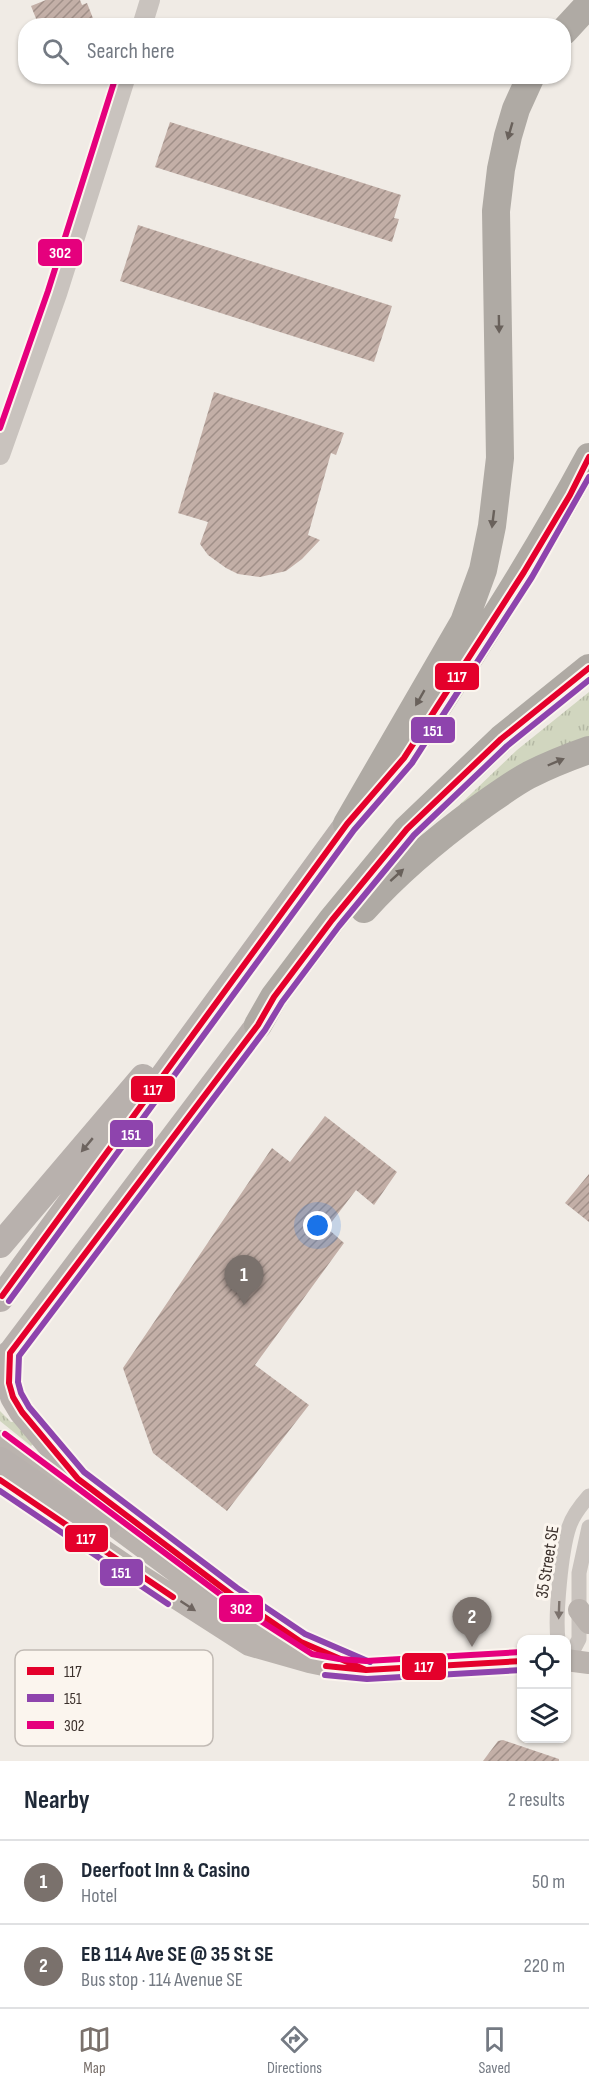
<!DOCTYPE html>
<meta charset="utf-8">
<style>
:root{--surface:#fff;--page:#f6f6f7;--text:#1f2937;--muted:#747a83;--line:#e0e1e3;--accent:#7a716c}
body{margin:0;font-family:"Sofia Sans Condensed",sans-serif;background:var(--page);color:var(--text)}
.controls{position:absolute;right:18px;bottom:18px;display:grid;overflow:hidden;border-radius:12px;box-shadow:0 2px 4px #0004}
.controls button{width:54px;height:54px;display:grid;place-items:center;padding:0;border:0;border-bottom:2px solid var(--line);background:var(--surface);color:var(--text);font:30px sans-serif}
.you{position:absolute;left:318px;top:1226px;width:21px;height:21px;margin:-15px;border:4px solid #fff;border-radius:50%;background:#1a73e8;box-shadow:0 0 0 9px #1a73e833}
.badge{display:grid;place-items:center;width:39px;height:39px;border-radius:50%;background:var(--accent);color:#fff;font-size:20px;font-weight:700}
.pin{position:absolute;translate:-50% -50px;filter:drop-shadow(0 2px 3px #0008)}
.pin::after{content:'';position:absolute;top:32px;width:21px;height:18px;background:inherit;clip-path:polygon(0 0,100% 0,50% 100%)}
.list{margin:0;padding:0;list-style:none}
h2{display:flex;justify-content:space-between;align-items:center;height:78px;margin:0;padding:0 24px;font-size:26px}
h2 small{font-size:20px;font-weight:400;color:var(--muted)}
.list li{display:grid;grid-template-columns:39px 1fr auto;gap:18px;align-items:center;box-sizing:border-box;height:84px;padding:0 24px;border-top:2px solid var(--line)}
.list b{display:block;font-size:22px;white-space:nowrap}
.list p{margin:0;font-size:20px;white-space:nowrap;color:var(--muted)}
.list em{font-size:20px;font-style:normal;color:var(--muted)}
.icon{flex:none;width:33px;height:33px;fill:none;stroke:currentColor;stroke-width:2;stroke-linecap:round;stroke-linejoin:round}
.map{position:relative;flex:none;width:589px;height:1761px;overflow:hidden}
.search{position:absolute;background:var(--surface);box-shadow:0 2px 4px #0004;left:18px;right:18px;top:18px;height:66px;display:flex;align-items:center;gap:15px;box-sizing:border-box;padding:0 21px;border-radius:24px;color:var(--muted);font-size:22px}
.sheet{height:246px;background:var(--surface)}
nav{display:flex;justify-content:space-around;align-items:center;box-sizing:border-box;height:84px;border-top:2px solid var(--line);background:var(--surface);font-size:16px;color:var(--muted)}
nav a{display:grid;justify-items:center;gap:3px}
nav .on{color:var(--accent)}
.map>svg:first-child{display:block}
</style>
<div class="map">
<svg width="589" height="1761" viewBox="0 0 589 1761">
<defs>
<pattern id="grass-tufts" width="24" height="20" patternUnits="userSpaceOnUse" patternTransform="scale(1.5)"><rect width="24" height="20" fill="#d1d6bf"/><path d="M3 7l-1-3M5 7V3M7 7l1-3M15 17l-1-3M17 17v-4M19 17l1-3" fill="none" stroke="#b4b8a4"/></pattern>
<pattern id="building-hatch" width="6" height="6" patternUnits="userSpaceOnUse" patternTransform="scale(1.5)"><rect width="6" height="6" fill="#c3afa7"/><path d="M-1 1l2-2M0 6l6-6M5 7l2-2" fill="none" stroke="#a08f88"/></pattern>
</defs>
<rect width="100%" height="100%" fill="#f0ebe5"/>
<path fill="url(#grass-tufts)" d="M589,692V745L452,812L517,750Z
M0,1411L11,1422L19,1421L33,1444L31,1446L0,1421Z"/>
<path fill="url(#building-hatch)" d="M46,0H80L82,5L87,3L96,26H39L31,6Z
M170,122L401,195L394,218L399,219L392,242L155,167Z
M138,225L392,306L374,362L120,281Z
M214,392L344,433L336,455L331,453L308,535L320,540L302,559L286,571L260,577L238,574L226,568L208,555L200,544L208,522L178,513Z
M325,1116L397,1172L374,1205L356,1190L327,1228L344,1243L255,1365L309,1405L227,1511L153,1453L123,1368L272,1148L290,1162Z
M589,1174V1222L565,1203Z
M503,1740L559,1759V1761H483L498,1741Z"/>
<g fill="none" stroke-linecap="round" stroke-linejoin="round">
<path stroke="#c9c3be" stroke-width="15" d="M558,1640C555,1616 561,1551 569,1527C573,1515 581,1505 589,1496
M568,1660L579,1639V1573L589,1527"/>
<path stroke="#c9c3be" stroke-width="20" d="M142,26L150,0
M0,455L57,294L126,76"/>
<path stroke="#bab3ae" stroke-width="22" d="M0,1441L223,1607L285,1647
M0,1480L143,1577L249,1645L309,1662L338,1668L366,1670L522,1661
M579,1610L589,1623
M274,1624L301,1642L337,1658
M566,1660L589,1663"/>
<path stroke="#b8b1ad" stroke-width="26" d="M0,1245L143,1077
M0,1299L347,824
M10,1353L9,1383L13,1397L22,1412L78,1479L232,1595
M0,1367L258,1025
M0,1460L82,1516L108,1522"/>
<path stroke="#afaaa4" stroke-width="28" d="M564,31L589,4
M418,737C478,645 537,554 589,457
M347,824L464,622L483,570L492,526L500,458L496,211L501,169L508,136L516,109L531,76
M364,909C398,871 438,838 479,808C495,797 512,784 529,775C549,765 569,757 589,750
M258,1025L274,997L332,920L407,829L501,739L589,668"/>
<g stroke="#fbf5ee" stroke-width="10">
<path id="bus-1" d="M2,1296L347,824L404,758L524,572L570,495L589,457
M0,1480L173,1597
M326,1666L366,1670L522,1661
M366,1670L301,1642L232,1595L78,1479L22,1412L13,1397L9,1383L10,1353L258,1025L274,997L332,920L407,829L501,739L589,668"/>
</g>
<g stroke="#fbf5ee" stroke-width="10">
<path id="bus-2" d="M9,1301L354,830L412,763L532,577L589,477
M0,1491L168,1604
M370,1662L305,1634L237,1588L84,1472L29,1407L21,1393L18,1382L19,1356L265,1030L282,1002L339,926L414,835L507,746L589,680
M325,1675L367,1679L522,1670"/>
</g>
<g stroke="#fbf5ee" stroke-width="10">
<path id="bus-3" d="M0,428L48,291L116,76
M5,1434L228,1600L312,1654L339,1659L366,1661L521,1652"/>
</g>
<use href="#bus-1" stroke="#e4002b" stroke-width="6"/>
<use href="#bus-2" stroke="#8e44ad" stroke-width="6"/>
<use href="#bus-3" stroke="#e5007d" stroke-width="6"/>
</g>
<defs><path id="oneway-solid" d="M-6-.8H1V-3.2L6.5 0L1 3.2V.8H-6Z" transform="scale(1.5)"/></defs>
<g fill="#69615b">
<use href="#oneway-solid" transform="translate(510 131) rotate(106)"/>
<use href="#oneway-solid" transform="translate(499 324) rotate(89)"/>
<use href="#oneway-solid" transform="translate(493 519) rotate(97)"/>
<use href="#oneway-solid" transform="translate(420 698) rotate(120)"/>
<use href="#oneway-solid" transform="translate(556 762) rotate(-23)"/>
<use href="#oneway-solid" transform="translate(397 875) rotate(-42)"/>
</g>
<use fill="#6d645f" href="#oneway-solid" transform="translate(87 1145) rotate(130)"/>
<use fill="#6e645f" href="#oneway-solid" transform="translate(188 1606) rotate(33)"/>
<use fill="#7b726d" href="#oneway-solid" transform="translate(559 1610) rotate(92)"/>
<g text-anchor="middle" stroke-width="6" stroke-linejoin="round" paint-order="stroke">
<g font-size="18" fill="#3b302b" stroke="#fbf5ee">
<text transform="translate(547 1562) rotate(-81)" y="6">35 Street SE</text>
</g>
</g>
<rect x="15" y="1650" width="198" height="96" rx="9" fill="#fbf5ee" stroke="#c1bab4" stroke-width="1.5"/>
<rect x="27" y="1667" width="27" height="8" fill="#e4002b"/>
<rect x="27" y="1694" width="27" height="8" fill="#8e44ad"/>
<rect x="27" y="1721" width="27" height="8" fill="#e5007d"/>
<g font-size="16" fill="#3b302b">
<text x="64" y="1677">117</text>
<text x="64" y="1704">151</text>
<text x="64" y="1731">302</text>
</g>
<g stroke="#fbf5ee" stroke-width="2">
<rect x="37" y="238" width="46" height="29" rx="6" fill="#e5007d"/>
<rect x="434" y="662" width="46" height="29" rx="6" fill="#e4002b"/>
<rect x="410" y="716" width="46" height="28" rx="6" fill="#8e44ad"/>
<rect x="130" y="1075" width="46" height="28" rx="6" fill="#e4002b"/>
<rect x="109" y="1119" width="45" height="29" rx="6" fill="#8e44ad"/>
<rect x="64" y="1524" width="45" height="29" rx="6" fill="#e4002b"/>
<rect x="99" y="1558" width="45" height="29" rx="6" fill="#8e44ad"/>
<rect x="218" y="1594" width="46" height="29" rx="6" fill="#e5007d"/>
<rect x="401" y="1652" width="46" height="29" rx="6" fill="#e4002b"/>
</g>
<g font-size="16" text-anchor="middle" font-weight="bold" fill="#fff">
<text x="60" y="258">302</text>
<text x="457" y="682">117</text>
<text x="433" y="736">151</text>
<text x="153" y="1095">117</text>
<text x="131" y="1140">151</text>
<text x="86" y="1544">117</text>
<text x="121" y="1578">151</text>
<text x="241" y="1614">302</text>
<text x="424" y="1672">117</text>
</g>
</svg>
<div class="controls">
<button><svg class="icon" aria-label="locate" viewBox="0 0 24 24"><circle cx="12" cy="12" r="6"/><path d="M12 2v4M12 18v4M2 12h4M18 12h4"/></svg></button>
<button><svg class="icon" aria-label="layers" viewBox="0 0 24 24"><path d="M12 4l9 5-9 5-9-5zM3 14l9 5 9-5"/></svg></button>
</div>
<div class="you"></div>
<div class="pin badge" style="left:244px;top:1305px">1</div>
<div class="pin badge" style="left:472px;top:1647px">2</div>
<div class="search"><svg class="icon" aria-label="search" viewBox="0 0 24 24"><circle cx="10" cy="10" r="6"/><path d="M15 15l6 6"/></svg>Search here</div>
</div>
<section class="sheet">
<h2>Nearby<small>2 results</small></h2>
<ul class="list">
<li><span class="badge">1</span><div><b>Deerfoot Inn &amp; Casino</b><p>Hotel</p></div><em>50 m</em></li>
<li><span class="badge">2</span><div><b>EB 114 Ave SE @ 35 St SE</b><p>Bus stop · 114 Avenue SE</p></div><em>220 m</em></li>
</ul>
</section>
<nav>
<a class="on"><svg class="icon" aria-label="map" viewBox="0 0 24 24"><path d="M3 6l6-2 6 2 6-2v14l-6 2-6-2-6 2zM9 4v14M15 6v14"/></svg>Map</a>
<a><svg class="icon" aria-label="directions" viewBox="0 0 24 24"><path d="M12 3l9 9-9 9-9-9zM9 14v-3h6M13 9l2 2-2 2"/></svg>Directions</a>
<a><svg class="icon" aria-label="saved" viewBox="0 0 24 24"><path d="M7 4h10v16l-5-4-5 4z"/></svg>Saved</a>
</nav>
